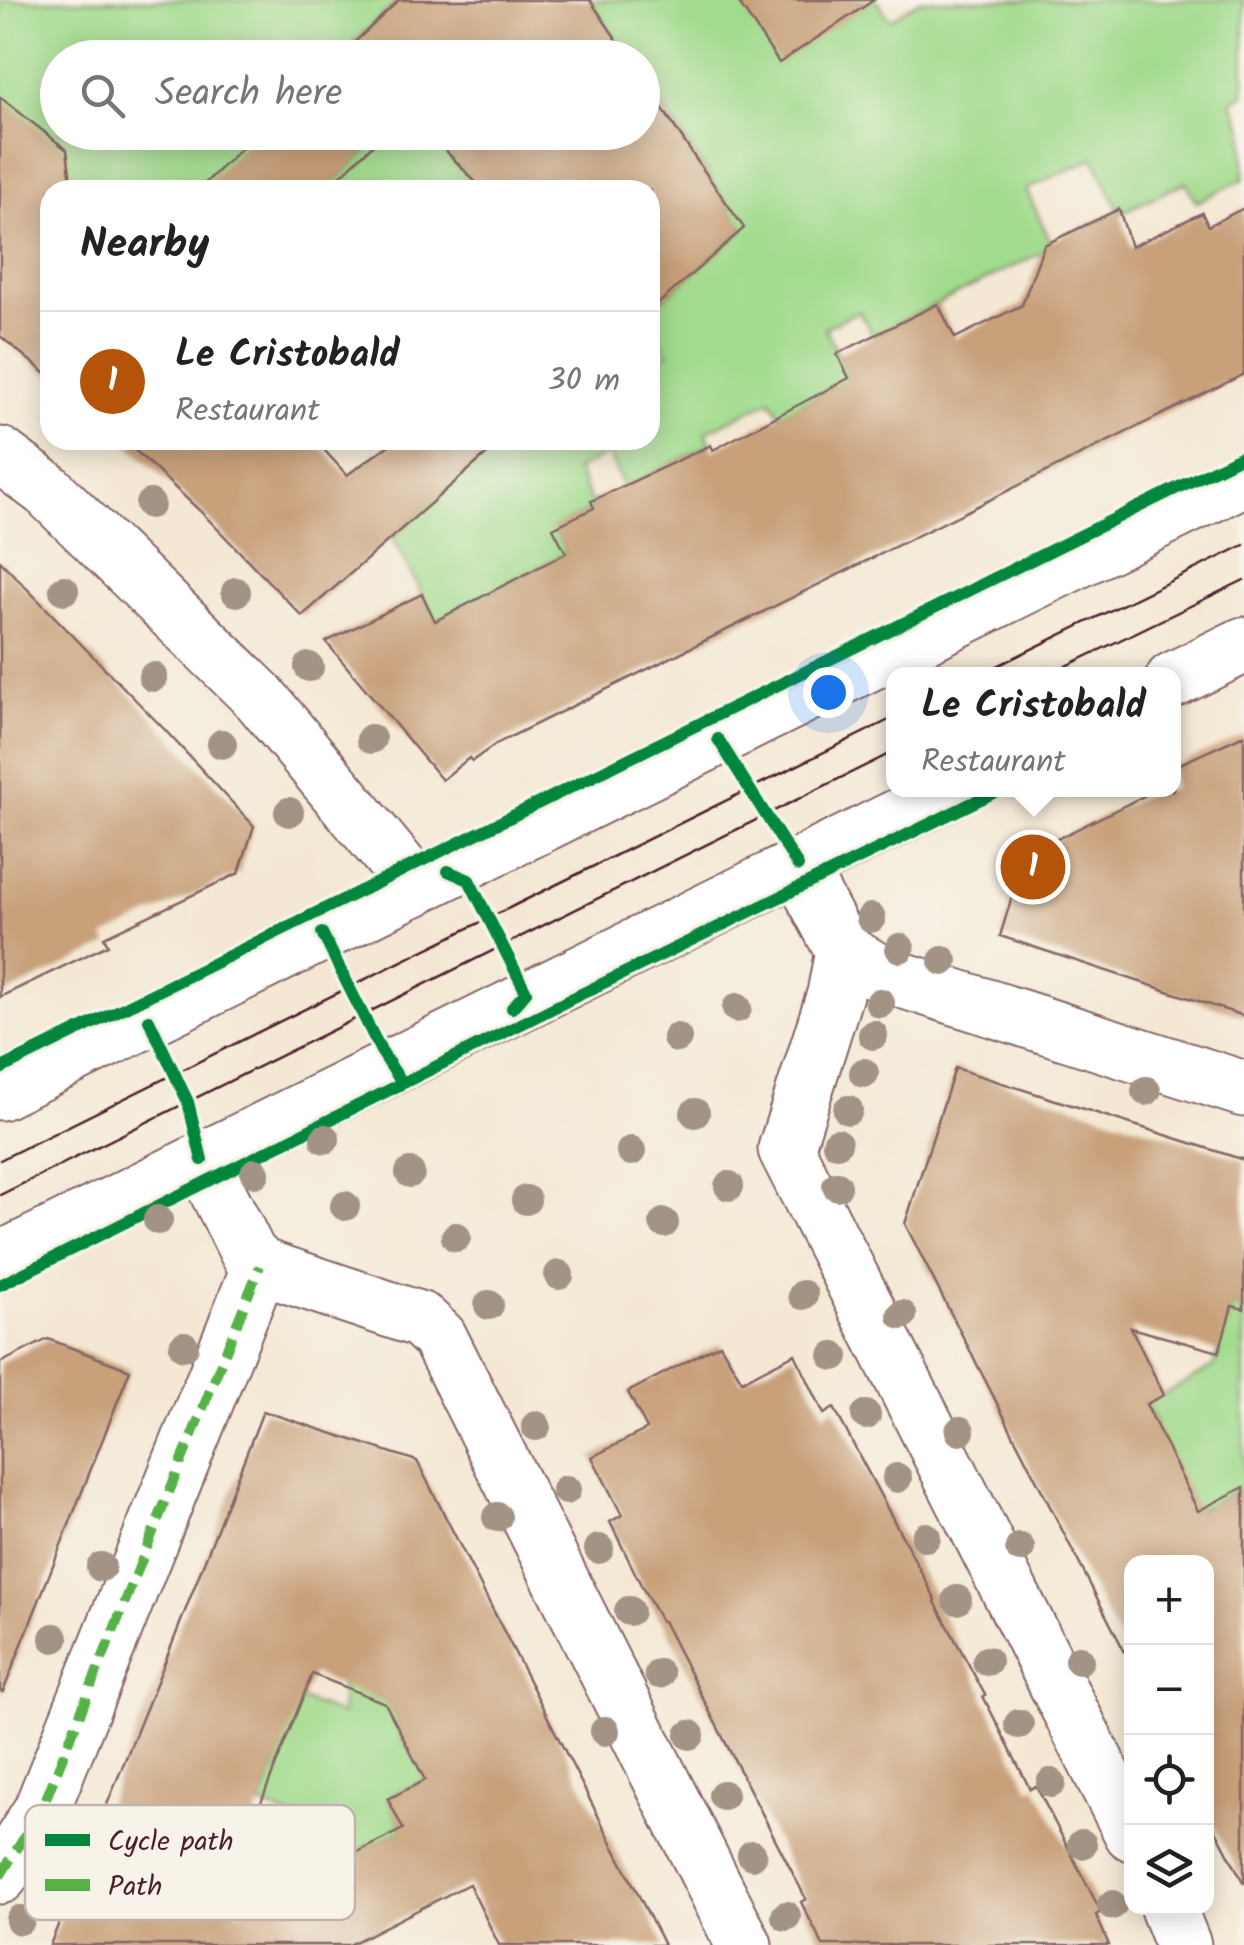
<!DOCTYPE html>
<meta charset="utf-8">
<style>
:root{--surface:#fff;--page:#f2f2f2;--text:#222;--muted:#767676;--line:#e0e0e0;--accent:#b45309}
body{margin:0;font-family:Kalam,sans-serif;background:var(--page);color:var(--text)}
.controls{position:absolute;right:30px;bottom:30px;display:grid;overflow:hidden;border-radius:20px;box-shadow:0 5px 25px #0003}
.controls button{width:90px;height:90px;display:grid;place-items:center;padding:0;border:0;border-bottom:2px solid var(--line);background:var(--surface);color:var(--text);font:50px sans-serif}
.you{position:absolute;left:828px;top:692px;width:35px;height:35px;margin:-25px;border:8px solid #fff;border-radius:50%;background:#1a73e8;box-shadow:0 0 0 15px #1a73e833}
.badge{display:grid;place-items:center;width:65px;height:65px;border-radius:50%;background:var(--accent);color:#fff;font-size:32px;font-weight:700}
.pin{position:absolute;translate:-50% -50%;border:5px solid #fff;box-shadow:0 2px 10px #0006}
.popup{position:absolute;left:886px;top:667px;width:295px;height:130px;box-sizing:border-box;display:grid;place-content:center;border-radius:20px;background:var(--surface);filter:drop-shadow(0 2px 8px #0005);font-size:32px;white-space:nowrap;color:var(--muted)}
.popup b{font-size:38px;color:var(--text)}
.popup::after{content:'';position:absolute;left:50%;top:100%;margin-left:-20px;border:20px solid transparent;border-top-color:var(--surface)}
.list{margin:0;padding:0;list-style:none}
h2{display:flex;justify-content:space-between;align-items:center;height:130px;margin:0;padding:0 40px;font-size:42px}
h2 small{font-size:32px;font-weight:400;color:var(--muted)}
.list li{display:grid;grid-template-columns:65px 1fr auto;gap:30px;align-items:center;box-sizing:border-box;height:140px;padding:0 40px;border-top:2px solid var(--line)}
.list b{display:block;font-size:38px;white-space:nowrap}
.list p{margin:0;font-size:32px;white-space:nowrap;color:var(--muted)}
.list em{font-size:32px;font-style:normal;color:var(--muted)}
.icon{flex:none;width:55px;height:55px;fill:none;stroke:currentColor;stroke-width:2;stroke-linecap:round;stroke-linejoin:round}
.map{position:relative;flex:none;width:1244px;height:1945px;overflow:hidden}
.search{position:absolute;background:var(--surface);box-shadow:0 5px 25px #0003;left:40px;top:40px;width:620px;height:110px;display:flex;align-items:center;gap:25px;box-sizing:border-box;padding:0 35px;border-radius:55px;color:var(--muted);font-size:38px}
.panel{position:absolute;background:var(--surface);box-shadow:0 5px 25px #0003;left:40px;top:180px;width:620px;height:270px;border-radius:30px}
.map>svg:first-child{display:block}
</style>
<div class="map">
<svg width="1244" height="1945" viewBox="0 0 1244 1945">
<rect width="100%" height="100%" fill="#f7f3e8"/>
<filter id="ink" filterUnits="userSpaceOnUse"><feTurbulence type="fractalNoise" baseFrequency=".01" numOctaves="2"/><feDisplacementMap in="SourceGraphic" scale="20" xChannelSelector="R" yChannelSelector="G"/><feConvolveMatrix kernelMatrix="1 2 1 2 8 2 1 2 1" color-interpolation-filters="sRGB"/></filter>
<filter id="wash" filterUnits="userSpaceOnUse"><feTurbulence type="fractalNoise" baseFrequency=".0048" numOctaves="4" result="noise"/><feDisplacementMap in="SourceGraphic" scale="40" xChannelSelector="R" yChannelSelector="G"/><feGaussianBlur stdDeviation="2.25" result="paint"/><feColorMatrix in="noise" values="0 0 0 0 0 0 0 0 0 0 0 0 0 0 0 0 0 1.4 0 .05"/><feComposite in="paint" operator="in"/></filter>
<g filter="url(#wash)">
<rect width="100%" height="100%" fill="#f4e8d4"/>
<path fill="#a1db8d" stroke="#767d5c" stroke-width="2.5" d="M0,0H399L338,57L58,58V132L258,133L233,190H62L0,121Z
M590,0H877L890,20L920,0H1244V94L1231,101L1244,129V179L1196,202L1186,182L1120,213L1094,158L1026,189L1053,247L873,335L859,311L825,327L849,378L780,415L771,400L706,432L711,444L624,487L608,454L576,470L594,508L554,528L566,553L435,621L393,537L503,440H650V363L668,354L650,318V311L744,229L643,77L642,58L629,57Z
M386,132L397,133L406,143L417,133H428L483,190H326Z
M1232,1306L1244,1309V1487L1196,1511L1146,1428L1156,1423L1146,1404L1213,1367Z
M339,1645L405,1716L395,1722L408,1748L439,1773L388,1798L403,1829L349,1856V1839L260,1805L282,1750L290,1695L342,1715Z"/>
<g id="blocks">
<path fill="#c8a07a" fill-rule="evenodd" d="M399,0H590L629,58H338Z
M737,0H874L779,63Z
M642,77L693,155L744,228L650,311V190H483L428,132H642Z
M0,97L67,150L72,190H50V377L0,336Z
M258,132H386L326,190H198Z
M1244,208V374L496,744L472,761L469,758L442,780L326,642L422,594L435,621L566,553L553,528L594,508L591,501L711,445L713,450L849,378L837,354L938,304L955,338L1022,305L1044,245L1119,209L1131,247L1202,213L1208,226Z
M124,440H315L347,475L396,440H503L302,616L201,512Z
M0,561L164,729L254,826L239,873L104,937L108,945L0,997Z
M1244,735V1016L1000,936L1025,855L1156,790H1173V767Z
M955,1068L1244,1160V1309L1232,1306L1219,1352L1131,1328L1164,1395L1146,1404L1198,1511L1244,1487V1884L1206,1811V1562H1132V1666L905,1224Z
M48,1339L130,1370L3,1692L0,1691V1363Z
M720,1344L742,1381L795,1354L824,1414L834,1408L936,1600L935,1602L985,1695L983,1696L1030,1789L1036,1786L1101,1912L1096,1915L1109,1945H823L801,1902L806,1899L663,1621H661L643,1589L610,1522L622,1515L592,1457L647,1429L628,1392Z
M263,1411L417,1461L664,1945H499L469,1884L349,1945H50L171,1647ZM312,1674L385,1703L425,1780L388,1799L403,1829L237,1913L256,1865L231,1878Z"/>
</g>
</g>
<g filter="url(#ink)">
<use href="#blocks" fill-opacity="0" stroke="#866566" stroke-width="2.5"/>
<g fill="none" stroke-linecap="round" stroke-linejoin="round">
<g stroke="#866566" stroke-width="59">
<path id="minor" d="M0,455L47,490L260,698L402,870L413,889
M798,866L843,951L835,994L786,1149L1132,1833
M843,951L880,973L1244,1089
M202,1160L248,1253L260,1266L421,1320L439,1337L744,1945
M0,1876L41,1811L260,1266
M1168,1908L1183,1945"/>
</g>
<g stroke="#866566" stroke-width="59">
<path id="tertiary" d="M1173,680L1244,645
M0,1092L1244,478
M0,1260L953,790"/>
</g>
<use href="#minor" stroke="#fff" stroke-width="55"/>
<use href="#tertiary" stroke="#fff" stroke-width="55"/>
<path stroke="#4a1f2b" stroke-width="2.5" d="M981,674L1244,545
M1050,674L1244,580
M0,1160L893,718
M0,1195L893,752"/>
<path stroke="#57b146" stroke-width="10" stroke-dasharray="20 10" stroke-linecap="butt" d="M0,1876L41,1811L260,1266"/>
<g stroke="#f7f3e8" stroke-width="19">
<path id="cycleway" d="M718,739L798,866
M448,871L469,880L526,992L512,1008
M322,933L381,1051L402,1083
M149,1020L188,1102L202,1160
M0,1069L1244,455
M0,1285L573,998L999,790"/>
</g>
<use href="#cycleway" stroke="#00873e" stroke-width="12"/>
</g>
<g fill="#a39385">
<circle cx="150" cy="504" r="15"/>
<circle cx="64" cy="590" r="15"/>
<circle cx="236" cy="592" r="15"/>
<circle cx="309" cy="667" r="15"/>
<circle cx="153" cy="677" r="15"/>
<circle cx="371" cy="739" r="15"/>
<circle cx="222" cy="744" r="15"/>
<circle cx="289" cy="812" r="15"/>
<circle cx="871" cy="918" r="15"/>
<circle cx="900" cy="948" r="15"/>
<circle cx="943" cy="961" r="15"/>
<circle cx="880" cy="1003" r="15"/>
<circle cx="737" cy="1008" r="15"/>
<circle cx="873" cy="1035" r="15"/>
<circle cx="677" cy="1038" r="15"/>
<circle cx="864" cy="1073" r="15"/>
<circle cx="1146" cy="1091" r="15"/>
<circle cx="848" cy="1110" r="15"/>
<circle cx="695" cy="1113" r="15"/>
<circle cx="325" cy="1139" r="15"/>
<circle cx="837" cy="1143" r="15"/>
<circle cx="631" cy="1151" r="15"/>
<circle cx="255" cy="1173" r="15"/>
<circle cx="410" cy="1173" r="15"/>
<circle cx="729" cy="1186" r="15"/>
<circle cx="837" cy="1186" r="15"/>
<circle cx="526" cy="1200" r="15"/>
<circle cx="345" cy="1206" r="15"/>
<circle cx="158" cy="1220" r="15"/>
<circle cx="664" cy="1223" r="15"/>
<circle cx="456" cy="1237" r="15"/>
<circle cx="559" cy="1275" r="15"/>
<circle cx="803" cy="1295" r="15"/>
<circle cx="489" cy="1305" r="15"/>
<circle cx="902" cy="1315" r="15"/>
<circle cx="184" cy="1346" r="15"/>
<circle cx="834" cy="1356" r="15"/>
<circle cx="866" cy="1415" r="15"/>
<circle cx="536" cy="1426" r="15"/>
<circle cx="960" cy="1431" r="15"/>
<circle cx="897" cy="1478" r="15"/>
<circle cx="566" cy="1490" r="15"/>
<circle cx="497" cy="1517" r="15"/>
<circle cx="926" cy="1537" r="15"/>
<circle cx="1020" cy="1548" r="15"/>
<circle cx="599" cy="1549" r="15"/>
<circle cx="101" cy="1567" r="15"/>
<circle cx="957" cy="1600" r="15"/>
<circle cx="629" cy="1611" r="15"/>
<circle cx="54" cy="1638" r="15"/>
<circle cx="1079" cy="1660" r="15"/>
<circle cx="987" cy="1661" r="15"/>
<circle cx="659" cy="1674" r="15"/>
<circle cx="1019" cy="1724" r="15"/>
<circle cx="605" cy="1731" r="15"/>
<circle cx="690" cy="1735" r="15"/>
<circle cx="1051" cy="1783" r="15"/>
<circle cx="723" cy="1795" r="15"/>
<circle cx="1082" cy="1844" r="15"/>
<circle cx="752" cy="1855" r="15"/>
<circle cx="1112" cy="1905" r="15"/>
<circle cx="786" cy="1916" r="15"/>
<circle cx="20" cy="1920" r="15"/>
</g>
</g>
<rect x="25" y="1805" width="330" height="115" rx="15" fill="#f7f3e8" stroke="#c3b3af" stroke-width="2.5"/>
<rect x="45" y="1834" width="45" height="12" fill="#00873e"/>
<rect x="45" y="1879" width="45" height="12" fill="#57b146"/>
<g font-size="28" fill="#4a1f2b">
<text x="108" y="1850">Cycle path</text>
<text x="108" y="1895">Path</text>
</g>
</svg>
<div class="controls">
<button>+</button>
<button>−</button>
<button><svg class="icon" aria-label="locate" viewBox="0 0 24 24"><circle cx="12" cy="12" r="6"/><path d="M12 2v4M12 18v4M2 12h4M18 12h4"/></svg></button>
<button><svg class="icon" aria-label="layers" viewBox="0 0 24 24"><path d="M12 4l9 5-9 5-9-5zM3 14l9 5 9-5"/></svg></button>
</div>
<div class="you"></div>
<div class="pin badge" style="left:1033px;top:867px">1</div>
<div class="popup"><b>Le Cristobald</b>Restaurant</div>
<div class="search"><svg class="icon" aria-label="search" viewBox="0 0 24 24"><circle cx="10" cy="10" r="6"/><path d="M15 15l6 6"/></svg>Search here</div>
<section class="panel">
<h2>Nearby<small></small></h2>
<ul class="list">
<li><span class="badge">1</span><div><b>Le Cristobald</b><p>Restaurant</p></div><em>30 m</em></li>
</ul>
</section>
</div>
